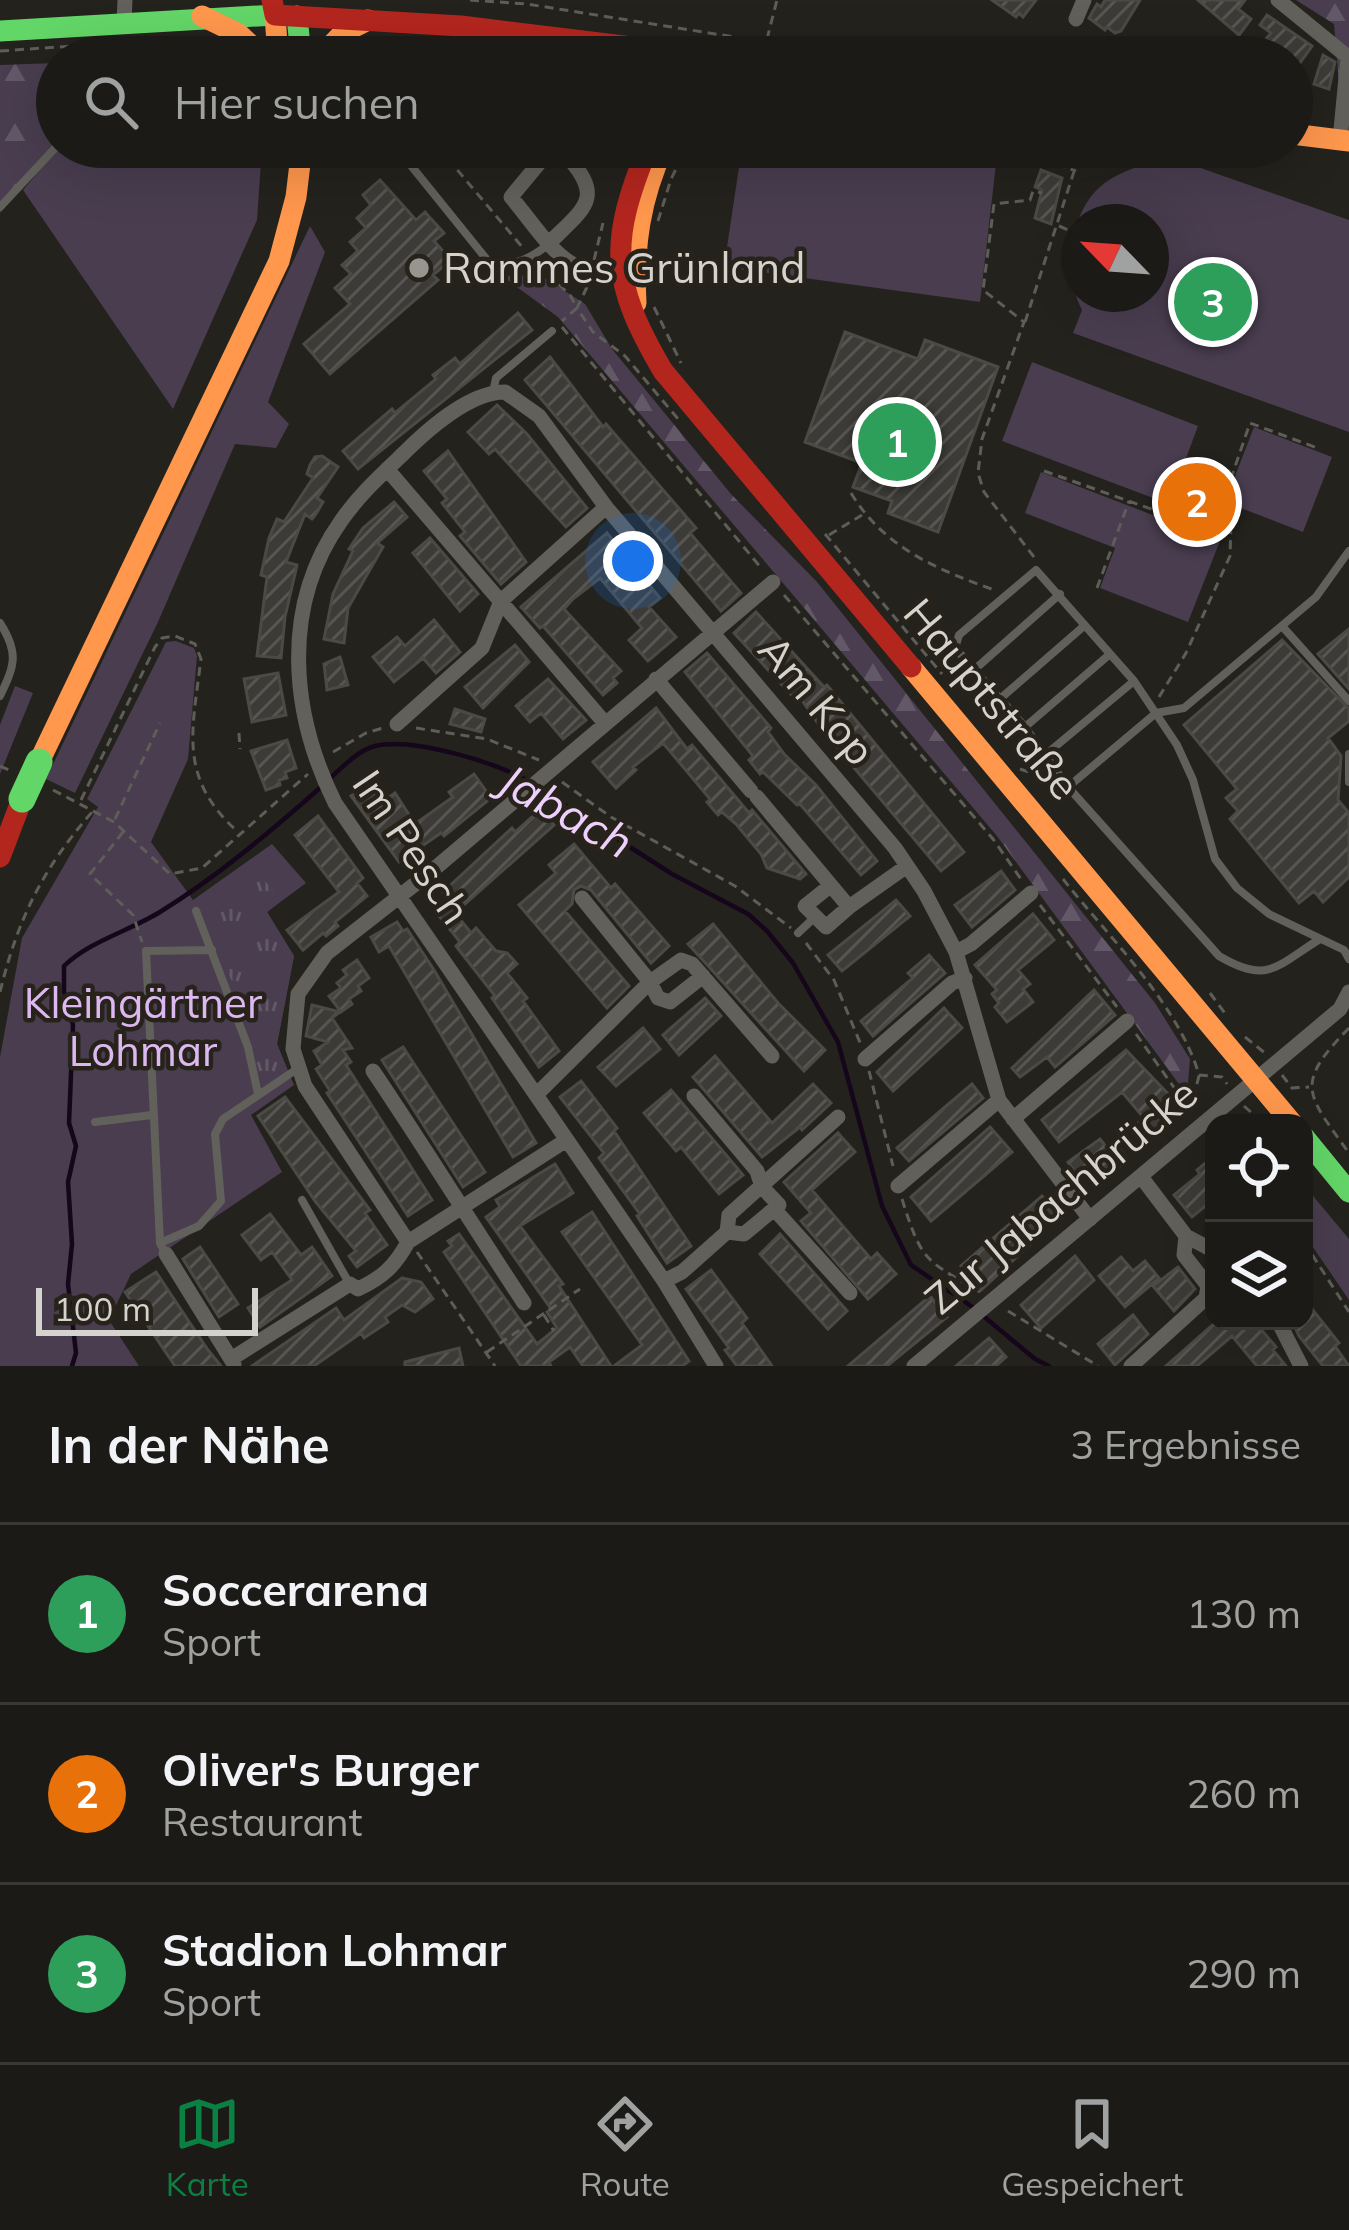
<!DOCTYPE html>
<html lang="de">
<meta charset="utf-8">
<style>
:root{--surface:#1b1a16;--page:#24231f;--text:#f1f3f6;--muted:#a0a1a1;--line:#393835;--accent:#0b8043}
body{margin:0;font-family:Mulish,sans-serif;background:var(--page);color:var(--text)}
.controls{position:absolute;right:36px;bottom:36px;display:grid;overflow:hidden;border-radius:24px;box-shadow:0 12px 48px #0002}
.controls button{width:108px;height:108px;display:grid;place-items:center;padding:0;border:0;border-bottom:3px solid var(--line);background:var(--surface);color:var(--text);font:60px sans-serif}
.compass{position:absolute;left:1061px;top:204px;width:108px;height:108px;border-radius:50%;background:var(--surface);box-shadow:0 12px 48px #0002;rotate:295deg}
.scale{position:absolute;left:36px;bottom:30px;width:222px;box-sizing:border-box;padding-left:12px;border:6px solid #d5d3cd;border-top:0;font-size:33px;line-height:42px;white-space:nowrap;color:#d5d3cd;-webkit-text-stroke:9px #27231a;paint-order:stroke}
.you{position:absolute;left:633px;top:561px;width:42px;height:42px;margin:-30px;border:9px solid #fff;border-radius:50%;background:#1a73e8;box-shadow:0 0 0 18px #1a73e833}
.badge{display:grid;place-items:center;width:78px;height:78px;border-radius:50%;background:var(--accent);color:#fff;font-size:39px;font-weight:700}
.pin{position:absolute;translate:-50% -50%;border:6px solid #fff;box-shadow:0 3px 12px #0006}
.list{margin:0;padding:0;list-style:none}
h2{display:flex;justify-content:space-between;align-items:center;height:156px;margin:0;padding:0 48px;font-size:51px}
h2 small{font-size:39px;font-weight:400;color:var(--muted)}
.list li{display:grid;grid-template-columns:78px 1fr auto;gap:36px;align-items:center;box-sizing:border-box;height:180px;padding:0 48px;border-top:3px solid var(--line)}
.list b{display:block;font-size:45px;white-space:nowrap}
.list p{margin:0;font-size:39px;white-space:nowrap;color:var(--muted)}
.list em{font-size:39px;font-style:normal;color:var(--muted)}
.icon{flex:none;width:66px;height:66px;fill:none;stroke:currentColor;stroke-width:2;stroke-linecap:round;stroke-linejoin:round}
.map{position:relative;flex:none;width:1349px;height:1366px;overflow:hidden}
.search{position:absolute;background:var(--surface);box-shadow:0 12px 48px #0002;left:36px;right:36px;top:36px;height:132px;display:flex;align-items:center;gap:30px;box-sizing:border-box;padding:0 42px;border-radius:66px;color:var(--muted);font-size:45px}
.sheet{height:696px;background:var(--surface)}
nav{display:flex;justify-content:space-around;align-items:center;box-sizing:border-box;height:168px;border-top:3px solid var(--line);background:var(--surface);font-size:33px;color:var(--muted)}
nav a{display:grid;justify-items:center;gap:6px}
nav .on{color:var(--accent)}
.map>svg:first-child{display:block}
</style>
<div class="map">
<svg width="1349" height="1366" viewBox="0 0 1349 1366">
<defs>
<pattern id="forest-firs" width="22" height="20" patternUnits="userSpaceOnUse" patternTransform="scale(3)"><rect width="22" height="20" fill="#493d4f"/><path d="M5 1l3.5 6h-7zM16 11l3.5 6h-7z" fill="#625867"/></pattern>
<pattern id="park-tufts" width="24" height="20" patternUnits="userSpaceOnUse" patternTransform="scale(3)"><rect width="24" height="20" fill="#493d4f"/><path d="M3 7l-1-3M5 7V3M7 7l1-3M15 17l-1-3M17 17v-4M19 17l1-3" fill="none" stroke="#625867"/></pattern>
<pattern id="building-hatch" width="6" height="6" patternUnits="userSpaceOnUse" patternTransform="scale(3)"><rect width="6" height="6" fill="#3c3b37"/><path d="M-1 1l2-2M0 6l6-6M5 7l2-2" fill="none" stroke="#575653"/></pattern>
</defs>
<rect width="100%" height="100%" fill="#24221d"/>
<path fill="#493d4f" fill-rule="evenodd" d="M59,147H262L257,220L173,409L23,190Z
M742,147H998L980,302L724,267Z
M1172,158L1349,220V432L1073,333L1082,310C1062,272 1069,205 1109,180C1128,168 1149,163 1172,158ZM1079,222H1151V294H1079Z
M310,226L325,252L268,402L289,424L276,448L235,444L158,622L75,793L46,779Z
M1032,362L1198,426L1169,504L1002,441Z
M1254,427L1332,457L1303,532L1225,502Z
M1041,472L1220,541L1188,622L1100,588L1115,548L1025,513Z
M176,641L194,648L197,656L188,759L151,842L193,900L272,844L306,883L267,912L294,956L277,1044L294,1085L251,1115L282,1172L131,1274L109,1320L139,1366H0V1057L22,938L98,807L87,799L166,642Z
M15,686L33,693L0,774V725Z
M1304,1185L1349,1239V1300L1304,1234Z"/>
<path fill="url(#forest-firs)" d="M1296,0H1349V117L1340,95L1334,24Z
M57,63L59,147L0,213V65Z
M540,275L585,304L612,349L731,494L817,582L1155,1003L1190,1059L1187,1095L997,836L558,317L502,276Z"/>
<path fill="url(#park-tufts)" d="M249,861L281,901L267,912L294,956L277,1044L287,1069L260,1079L244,1006L193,901Z"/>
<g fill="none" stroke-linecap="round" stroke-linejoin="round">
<path stroke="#15061b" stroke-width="4.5" d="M329,779C343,767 357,751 375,746C410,737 498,762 529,782
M538,788L672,874L748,914L767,931L793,963L838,1042L882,1206L911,1265L974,1308
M982,1315L1035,1359L1049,1366
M72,1366L76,1353L68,1284L72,1244L68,1182L76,1146L69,1123L73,1025L64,992V966C90,941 129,931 160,912C218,876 270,832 321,787"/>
</g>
<path fill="url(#building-hatch)" stroke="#4b4a45" stroke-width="3" d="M992,0H1036L1023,17L1019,13L1016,17Z
M1105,0H1140L1121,31L1115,33L1107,27L1105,30L1089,18L1097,4L1101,7Z
M1198,0H1245L1238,9L1251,19L1239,35Z
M1267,15L1312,46L1292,74V57L1266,39L1271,33L1260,25Z
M1323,55L1335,62L1329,89L1314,84Z
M1041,170L1062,178L1051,224L1035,218L1042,190L1035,187Z
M380,180L416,220L425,212L444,233L434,241L451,260L433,275L438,280L330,374L304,344L350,304L335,288L351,274L342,265L358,251L350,242L366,228L357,218L371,205L363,195Z
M518,313L532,330L358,469L343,451L392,409L395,413L436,379L433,375L455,358L460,364Z
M845,332L918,359L925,340L998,367L938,532L888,513L892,501L853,487L862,463L805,442Z
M550,357L603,427L606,424L696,528L690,533L741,593L721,611L525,380Z
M497,405L527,434L587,508L566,527L495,449L489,454L468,432Z
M448,451L526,562L501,584L460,536L465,532L442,503L447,499L424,471Z
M322,456L338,467L317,498L323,502L316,514L312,519L305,514L286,562L297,565L285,617L281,658L257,656L267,577L261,575L269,538L277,519L284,522L313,478L307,474L310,465L315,457Z
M1202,461L1229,471L1212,517L1185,507Z
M394,502L407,517L377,543L383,547L348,608L344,643L324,639L333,594L353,551L349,549L363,528Z
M607,533L660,598L649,607L676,637L648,661L629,640L642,628L600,578L573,599L564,609L621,671L613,678L617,683L603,695L543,626L540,628L521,607Z
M430,538L478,594L460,611L413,553Z
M756,612L824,687L827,685L964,852L941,871L824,732L801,699L798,702L734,633Z
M434,620L460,652L436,673L423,658L394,682L373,657L397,637L405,646Z
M1349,629V689L1318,654Z
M1282,640L1349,709V721L1328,738L1341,756L1338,800L1349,813V877L1323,902L1314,891L1299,903L1230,819L1238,811L1226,798L1237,789L1184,725Z
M515,645L529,662L483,708L465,687Z
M707,653L771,728L768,732L784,754L816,785L877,861L861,875L799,803L797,805L763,772L760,774L749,760L753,756L685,672Z
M340,657L348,685L327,690L324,664Z
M278,673L286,715L252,722L244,679Z
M548,679L586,720L563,739L541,713L530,722L516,706Z
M656,708L687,749L692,745L749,813L752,810L806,874L800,879L767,868L761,854L736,824L722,812L718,815L707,802L710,799L663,743L633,767L636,770L616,788L593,762Z
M455,709L485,719L481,732L450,724Z
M287,740L296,768L285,772L287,778L279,780L280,785L266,790L251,751Z
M474,774L491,798L444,836L441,833L399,862L351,796L376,780L388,798L395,793L415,824L453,797L449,792Z
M541,809L554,825L455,913L471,933L476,928L496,951L507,953L517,964L507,973L527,998L523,1001L559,1051L539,1067L492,998L495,996L456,946L460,942L435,911L449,899L443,892L512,828L515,832Z
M318,816L363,878L357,883L367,896L335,922L338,926L326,936L323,933L303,950L287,930L339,892L295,835Z
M574,844L611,888L615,884L669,946L651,963L591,890L581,886L574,890L572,904L565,911L629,986L607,1008L519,905L556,873L549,865Z
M1001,871L1015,890L972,927L955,905Z
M896,900L910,916L842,971L828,955Z
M1033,914L1054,940L1018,970L1030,984L1023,989L1033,1002L1007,1022L995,1007L999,1003L992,994L997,990L975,965Z
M397,922L403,931L407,929L434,970L536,1143L513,1157L389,946L379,952L371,937Z
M713,924L778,1003L825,1050L804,1071L688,944Z
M929,955L945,973L873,1036L861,1021L913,978L908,973Z
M357,960L369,978L358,986L361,991L349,999L352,1004L341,1012L329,996L341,988L337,983L347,975L343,970Z
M1094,990L1115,1015L1055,1067L1047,1057L1020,1077L1012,1068Z
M705,998L721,1016L679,1055L663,1035Z
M312,1005L340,1012L332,1018L352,1048L343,1050L351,1062L346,1065L432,1200L408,1216L327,1093L330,1091L316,1069L322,1065L314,1051L328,1042L306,1036Z
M944,1008L962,1028L893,1091L877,1072Z
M643,1028L660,1049L616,1086L598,1067Z
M403,1047L485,1172L463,1187L382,1060Z
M1126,1050L1173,1099L1166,1105L1174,1114L1149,1136L1138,1123L1144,1118L1122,1092L1059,1142L1042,1120Z
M715,1056L772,1123L813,1084L831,1103L802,1130L800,1127L762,1157L693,1077Z
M581,1081L617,1128L614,1131L691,1246L667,1263L637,1216L640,1214L599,1158L604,1153L560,1097Z
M972,1084L983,1098L909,1161L897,1148Z
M671,1090L743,1175L719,1194L681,1147L676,1151L644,1113Z
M285,1097L370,1210L365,1213L387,1245L357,1267L349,1256L356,1251L315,1201L258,1116Z
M990,1127L1012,1152L931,1221L911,1197Z
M838,1133L855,1152L812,1190L871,1259L877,1253L896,1274L868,1299L801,1221L811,1213L784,1182Z
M1100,1139L1107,1148L1115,1142L1128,1160L1097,1182L1088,1168L1077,1175L1068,1162Z
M1214,1156V1199L1192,1217L1174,1195L1200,1174L1197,1170Z
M555,1164L573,1193L520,1226L563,1284L559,1286L611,1366H583L570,1347L549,1362L551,1366H521L444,1252L452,1246L448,1241L459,1234L537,1344L557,1328L547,1312L551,1309L486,1217L500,1207L496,1200Z
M1042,1196L1056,1212L1029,1235L1034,1241L981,1290L961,1266Z
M592,1212L689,1361L682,1366H614L642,1345L562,1232Z
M270,1214L301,1255L312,1247L332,1276L260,1327L248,1308L292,1280L272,1252L261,1260L242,1235Z
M780,1234L847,1311L828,1329L760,1254Z
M200,1247L238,1304L219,1317L183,1259Z
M1075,1256L1094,1280L1041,1328L1021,1305Z
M1121,1257L1133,1271L1145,1261L1159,1278L1125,1307L1099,1276Z
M1178,1267L1195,1289L1174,1311L1153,1286Z
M711,1270L747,1318L742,1323L772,1366H737L725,1350L729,1348L686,1289Z
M156,1272L208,1350L221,1366H175L125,1292Z
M402,1278L421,1282L433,1299L415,1312L402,1305L385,1317L388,1322L364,1338L361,1333L314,1366H252L336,1308L344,1320Z
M930,1296L947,1317L887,1366H848Z
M1304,1299L1339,1343L1335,1346L1349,1366H1323L1299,1336L1294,1325L1304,1321Z
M1133,1315L1148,1334L1115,1365L1098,1344Z
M1217,1321H1254L1276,1347L1273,1350L1286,1366H1257L1232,1336L1197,1366H1166Z
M989,1338L1006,1357L996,1366H956Z
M459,1348L463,1366H405V1362Z"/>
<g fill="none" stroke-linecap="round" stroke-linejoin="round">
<path stroke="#5e5d58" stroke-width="3" stroke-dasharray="9 6" stroke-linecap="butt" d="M470,0L527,4L860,57
M767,39L777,0
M116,43H208
M365,47L471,57
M0,51L88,45
M738,57L741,41
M438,147L523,248
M998,152L1040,158L1076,171
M658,221L671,179L687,147
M1059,226L1073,232
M594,260L603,223
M537,264L570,295L577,308L562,321
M587,287L577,308L593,332L625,356L679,420
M654,307L681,363
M1025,322L1082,147
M562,327L762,569
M1044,471L1171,516L1216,522L1250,423L1320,449
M851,493C884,548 938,570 997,591
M1168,513L1188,458
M825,534L942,674
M829,535L862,515
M1034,557L984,492L978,473L982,439L1024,322L983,290L994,204L1030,200L1033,191L1042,193
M1097,588L1129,501
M784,595L993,839L1023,882
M1159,697L1186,653L1230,556L1231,524L1218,516
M416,728L487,739L539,760
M239,733L240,749
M333,752L366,733L383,728
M0,766L11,771
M1020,769L1044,777
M562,782L611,817L735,886L791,928
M53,790L114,822L170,874L202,868L308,774
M81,800L155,647L162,638L175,636L195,644L201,659C192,732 178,778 238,832
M115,819L160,723
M123,832L90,874L133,915L142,942
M1063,879C1107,935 1179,1005 1199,1075L1222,1077L1227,1084
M1040,905L1117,1007
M806,943L834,980L861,1045
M0,992C18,918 43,868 93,811
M1210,993L1227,1016
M1349,1028C1293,1085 1307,1094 1349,1153
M1136,1034L1190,1110L1199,1076
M1245,1037L1265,1053
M869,1071L893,1166
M1282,1075L1292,1088L1309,1087
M1244,1106L1263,1123
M1304,1173L1305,1175
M902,1199C922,1262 924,1259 980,1292
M1304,1242L1349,1312
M417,1252L495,1366
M1008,1311L1098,1366
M544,1315L554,1331
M487,1352L580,1289"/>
<path stroke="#62605a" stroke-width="8" d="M95,57L98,45
M396,147L488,261C511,269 530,259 549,244
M0,207L57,146
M493,392L496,378L552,331
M0,623C19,653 15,665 0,696
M1282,626L1349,701
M974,670L1060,594
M1001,698L1084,626
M1025,727L1110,654
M1349,754V782
M1044,756L1134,681
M1068,787L1156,713L1184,708L1316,597L1349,551
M196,911L248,1047L258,1094
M798,933L815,917
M1320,939C1276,966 1268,985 1219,956L1068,787L1025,727L955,648L959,635L1036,570L1134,681L1177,745L1193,780L1215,859L1237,888L1269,914L1344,950L1349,959
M95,1122L152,1115
M302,1200L349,1283
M160,1243L199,1226L221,1201L215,1134L223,1119L297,1069
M165,1253L160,1243L146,951L212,950"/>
<path stroke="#62605a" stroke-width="15" d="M1278,0L1348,57L1340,140
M1076,19L1084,0
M124,22L125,0
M549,243C587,206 605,197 564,153L545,156L511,197C548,241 565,281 628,275
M387,469L604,722
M656,679L751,791
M397,724L482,648L501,601L606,507
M757,797L849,907L907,866
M830,886L805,906L826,927L849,907
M582,898L650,982L658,998L670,1002L703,976
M956,952L971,944L1031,893
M865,1059L952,983L965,978
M373,1071C425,1148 473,1226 524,1303
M536,1095L650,982L681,960L692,964L772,1056
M694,1096L757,1171L762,1187L779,1205L744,1234L727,1232L729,1215L838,1117
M1013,1119L1127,1021
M898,1186L999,1100
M774,1209L850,1293
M1186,1236L1214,1251
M408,1242L305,1086L293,1049L298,994L327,953L433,870L773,582
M166,1254L234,1364
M664,1281L682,1272L727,1232
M1278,1321L1301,1366
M231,1359L350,1284L358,1289C382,1278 395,1266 408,1242L565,1141
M716,1366L664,1281L335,803C291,714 280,607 341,521C359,495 381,475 404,453C428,429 470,392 505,392L539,416L606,507L895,848L924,891L956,952L999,1100L1090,1219
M914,1366L1340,1009L1349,992
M1131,1366L1206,1298L1208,1286L1184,1255L1186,1236L1142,1178"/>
<path stroke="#63d668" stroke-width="21" d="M297,16L301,57
M0,31L275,15
M1304,1137L1349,1192"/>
<path stroke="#ff974d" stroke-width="21" d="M275,15L278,57
M202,16L239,34L263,57
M320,57L344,32L368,20
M1292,134L1349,141
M636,303C633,247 640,198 664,147
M911,667L1292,1123
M39,762L279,261L296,197L302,147"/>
<path stroke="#b3261e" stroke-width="21" d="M272,0L275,15L461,26L714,57
M648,147C609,243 610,281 663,371L911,667
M0,857L22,799"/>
<path stroke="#63d668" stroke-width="27" d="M22,799L39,762"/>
</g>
<circle fill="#97958f" stroke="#27231a" stroke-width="4.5" cx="419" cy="268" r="12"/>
<g text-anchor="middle" stroke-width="9" stroke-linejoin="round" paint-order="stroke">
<g font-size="42" fill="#d5d3cd" stroke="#27231a" text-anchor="start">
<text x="443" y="283">Rammes Grünland</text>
</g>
<g font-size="42" fill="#d5d3cd" stroke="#27231a">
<text transform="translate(992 699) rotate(50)" y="15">Hauptstraße</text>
<text transform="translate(817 700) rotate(50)" y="15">Am Kop</text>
<text transform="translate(412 847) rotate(56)" y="15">Im Pesch</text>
<text transform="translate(1061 1196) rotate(-40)" y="15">Zur Jabachbrücke</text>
</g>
<g font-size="42" fill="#dcb8f0" stroke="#27231a">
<text x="143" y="1018">Kleingärtner<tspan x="143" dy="48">Lohmar</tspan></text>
</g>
<g font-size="45" font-style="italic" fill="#eed0fe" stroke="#27231a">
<text transform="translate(566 811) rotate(29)" y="16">Jabach</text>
</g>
</g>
</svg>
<div class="controls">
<button><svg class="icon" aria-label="locate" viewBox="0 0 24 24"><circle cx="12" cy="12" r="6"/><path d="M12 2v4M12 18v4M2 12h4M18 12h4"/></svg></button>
<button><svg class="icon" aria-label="layers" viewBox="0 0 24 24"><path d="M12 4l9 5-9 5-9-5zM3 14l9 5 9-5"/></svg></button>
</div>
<svg class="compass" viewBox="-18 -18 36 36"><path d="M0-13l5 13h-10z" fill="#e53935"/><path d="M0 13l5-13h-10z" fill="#a0a1a1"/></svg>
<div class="scale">100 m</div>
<div class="you"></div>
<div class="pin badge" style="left:897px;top:442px;background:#2e9e5b">1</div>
<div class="pin badge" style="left:1197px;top:502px;background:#e8710a">2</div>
<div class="pin badge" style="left:1213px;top:302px;background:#2e9e5b">3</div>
<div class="search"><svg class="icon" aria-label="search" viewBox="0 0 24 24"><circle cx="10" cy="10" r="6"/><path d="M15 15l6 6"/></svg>Hier suchen</div>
</div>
<section class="sheet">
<h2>In der Nähe<small>3 Ergebnisse</small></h2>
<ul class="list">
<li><span class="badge" style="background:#2e9e5b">1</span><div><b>Soccerarena</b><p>Sport</p></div><em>130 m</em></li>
<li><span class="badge" style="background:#e8710a">2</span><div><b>Oliver's Burger</b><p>Restaurant</p></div><em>260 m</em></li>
<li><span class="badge" style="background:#2e9e5b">3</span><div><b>Stadion Lohmar</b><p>Sport</p></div><em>290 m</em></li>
</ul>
</section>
<nav>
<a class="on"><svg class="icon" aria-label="map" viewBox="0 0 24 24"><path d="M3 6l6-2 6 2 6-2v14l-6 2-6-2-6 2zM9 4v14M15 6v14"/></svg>Karte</a>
<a><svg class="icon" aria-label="directions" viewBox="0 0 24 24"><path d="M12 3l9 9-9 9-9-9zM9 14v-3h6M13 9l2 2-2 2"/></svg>Route</a>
<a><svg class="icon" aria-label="saved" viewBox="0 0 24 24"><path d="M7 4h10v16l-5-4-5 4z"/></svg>Gespeichert</a>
</nav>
